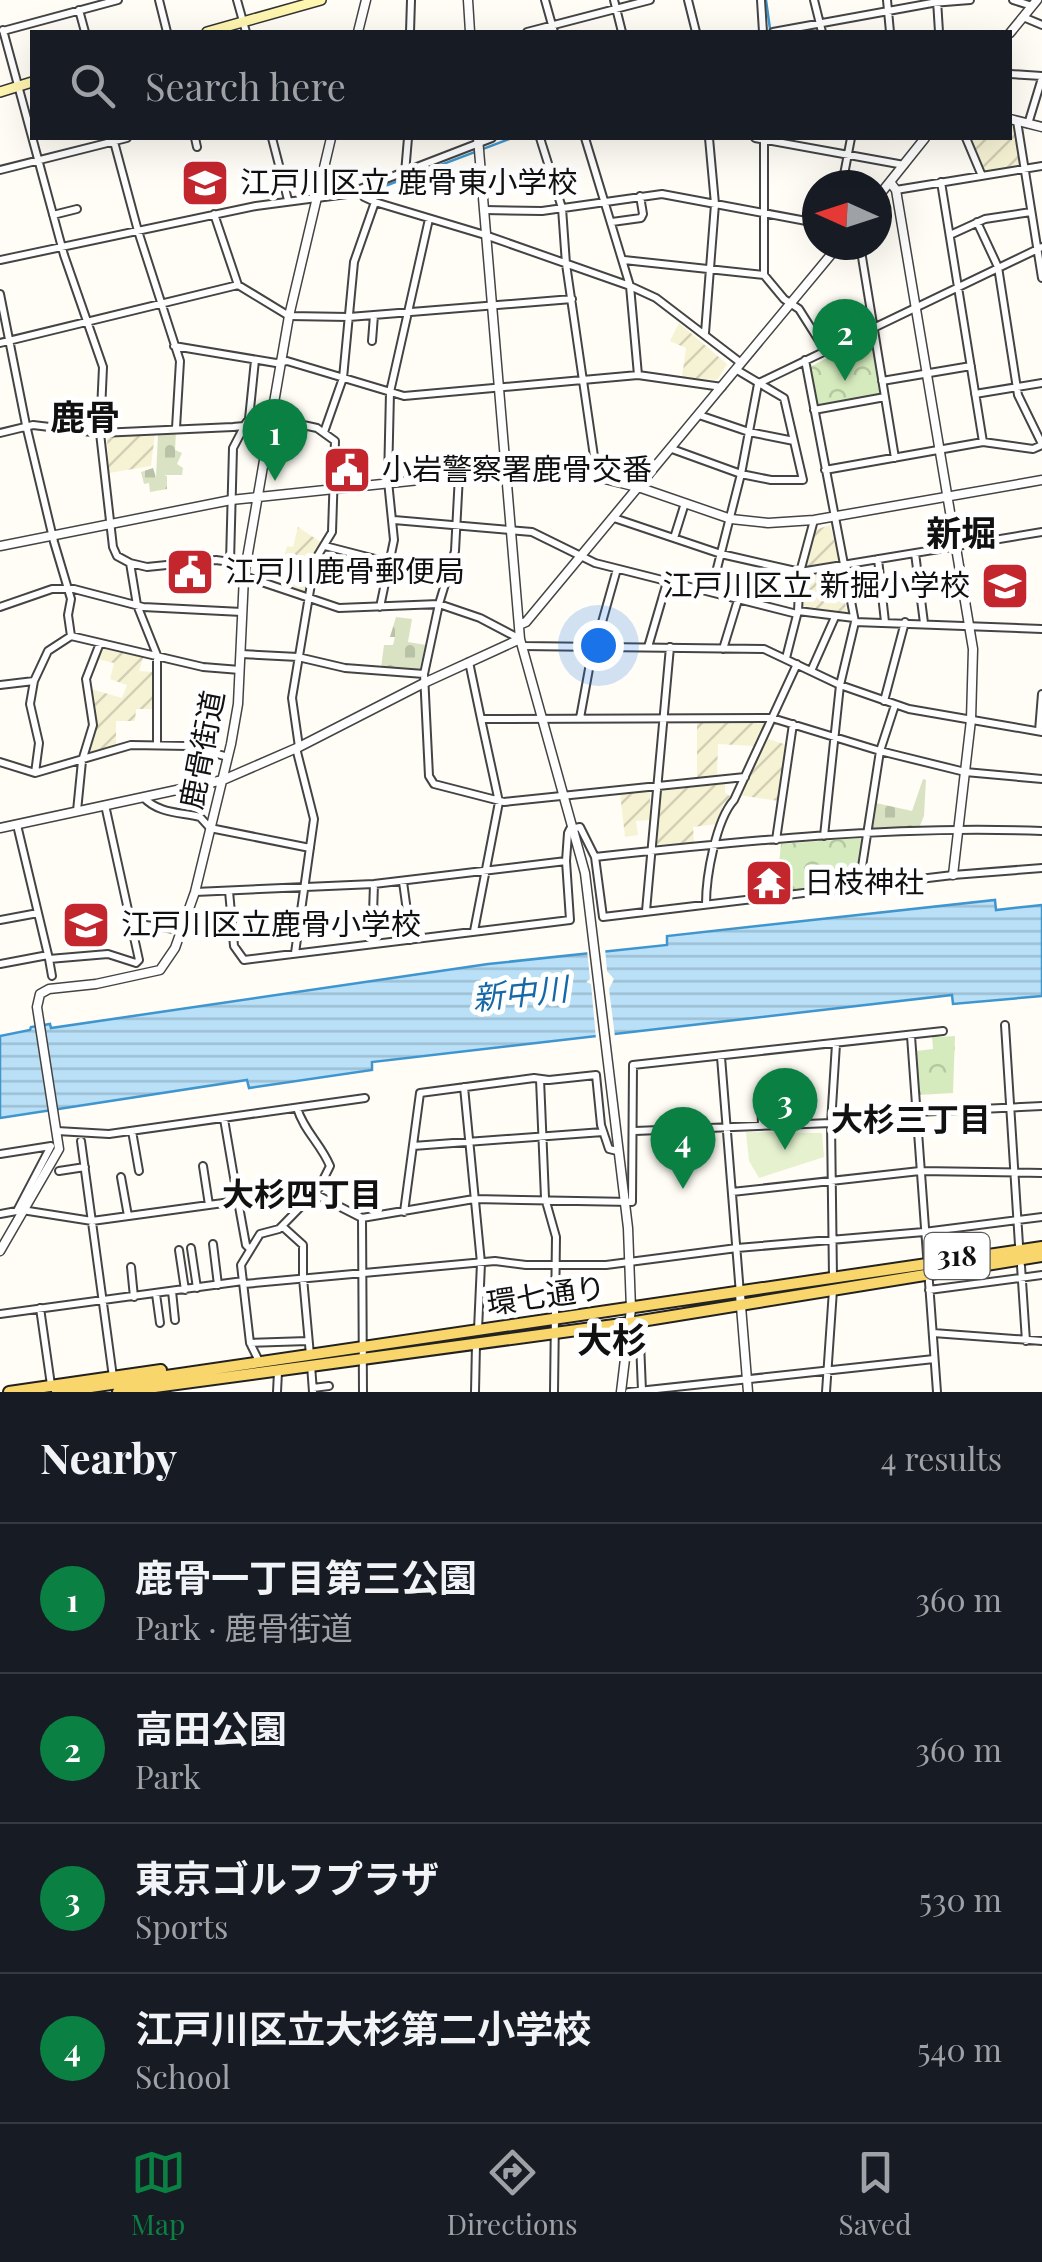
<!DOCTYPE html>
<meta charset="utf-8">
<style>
:root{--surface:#171b24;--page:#242831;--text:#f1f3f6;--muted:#9ea1a6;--line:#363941;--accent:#0b8043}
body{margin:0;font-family:"Playfair Display","Noto Sans JP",serif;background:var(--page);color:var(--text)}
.compass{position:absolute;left:802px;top:170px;width:90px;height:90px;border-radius:50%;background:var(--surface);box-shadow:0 10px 40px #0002;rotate:273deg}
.you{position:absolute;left:598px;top:645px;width:35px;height:35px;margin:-25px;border:8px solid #fff;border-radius:50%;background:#1a73e8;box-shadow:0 0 0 15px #1a73e833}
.badge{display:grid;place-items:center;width:65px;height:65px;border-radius:50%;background:var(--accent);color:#fff;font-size:32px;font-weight:700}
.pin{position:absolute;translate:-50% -82px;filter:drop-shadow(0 2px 5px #0008)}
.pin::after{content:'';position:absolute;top:52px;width:35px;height:30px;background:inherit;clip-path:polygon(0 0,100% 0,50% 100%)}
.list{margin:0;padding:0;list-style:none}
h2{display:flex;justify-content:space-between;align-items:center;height:130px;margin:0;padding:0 40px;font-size:42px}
h2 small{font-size:32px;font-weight:400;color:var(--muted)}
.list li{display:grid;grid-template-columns:65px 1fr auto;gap:30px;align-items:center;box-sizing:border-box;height:150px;padding:0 40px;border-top:2px solid var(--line)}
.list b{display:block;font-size:38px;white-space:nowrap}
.list p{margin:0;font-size:32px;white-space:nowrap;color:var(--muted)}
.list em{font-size:32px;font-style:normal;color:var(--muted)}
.icon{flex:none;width:55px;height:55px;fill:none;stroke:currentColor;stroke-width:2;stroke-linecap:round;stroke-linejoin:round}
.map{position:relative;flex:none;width:1042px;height:1392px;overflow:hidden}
.search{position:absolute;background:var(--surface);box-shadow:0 10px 40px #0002;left:30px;right:30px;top:30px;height:110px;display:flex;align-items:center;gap:25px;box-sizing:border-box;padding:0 35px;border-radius:0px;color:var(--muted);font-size:38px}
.sheet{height:730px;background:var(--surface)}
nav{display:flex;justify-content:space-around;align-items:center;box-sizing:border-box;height:140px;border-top:2px solid var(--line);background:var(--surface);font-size:28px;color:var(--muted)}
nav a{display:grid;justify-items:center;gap:5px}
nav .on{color:var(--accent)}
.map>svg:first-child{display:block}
</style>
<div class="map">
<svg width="1042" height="1392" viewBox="0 0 1042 1392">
<defs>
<pattern id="farmland-furrows" width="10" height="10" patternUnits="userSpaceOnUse" patternTransform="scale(2.5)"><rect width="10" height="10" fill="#f6f3d4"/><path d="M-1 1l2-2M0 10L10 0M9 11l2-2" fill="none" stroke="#d2cfb5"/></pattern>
<pattern id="cemetery-stones" width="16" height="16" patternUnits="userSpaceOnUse" patternTransform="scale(2.5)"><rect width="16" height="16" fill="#d9e3c4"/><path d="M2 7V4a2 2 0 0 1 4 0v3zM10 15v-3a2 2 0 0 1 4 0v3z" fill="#b9c2a7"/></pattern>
<pattern id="park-crowns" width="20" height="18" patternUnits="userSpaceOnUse" patternTransform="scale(2.5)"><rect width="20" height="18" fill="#d5ebbd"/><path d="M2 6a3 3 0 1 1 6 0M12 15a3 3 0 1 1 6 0" fill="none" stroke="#b6c8a1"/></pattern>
<pattern id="water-rules" width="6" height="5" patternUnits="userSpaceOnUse" patternTransform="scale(2.5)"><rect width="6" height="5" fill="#b9e0f7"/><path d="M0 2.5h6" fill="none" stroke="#9ebfd3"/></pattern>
</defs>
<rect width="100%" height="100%" fill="#fffdf5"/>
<path fill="url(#farmland-furrows)" d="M1010,123L1014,126L1020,165L986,172L969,138H1010Z
M679,323L727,364L717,380L682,377L686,348L670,341Z
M155,433L151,466L109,473L107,437Z
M830,525L839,560L805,568L815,530Z
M298,527L322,543L312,559L305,592L277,583L287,546L293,547Z
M839,569L847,613L803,606L800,601L801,578Z
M101,647L144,655L139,671L153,672V709H136L135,721H116V745L90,754L97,723L91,689L122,698L127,685L110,679L114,663L97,659Z
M697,720L764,721L765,722L753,746L718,744L717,776L697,778Z
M765,738L787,745L779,801L738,795Z
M725,782V793L731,797L723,805L717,824L693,827L694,842L655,845L662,789Z
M650,790V820L636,821L638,835L625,837L620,793Z"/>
<path fill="url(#cemetery-stones)" d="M176,432L175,450L182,453L177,464L183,468L182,475H164L167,476V489L150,492L149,483L144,484L141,472L153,468L156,477L158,434Z
M396,617L412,619L408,642L426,645L419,671L381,668L384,645H393L395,637H390Z
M923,779L926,780L924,816L919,828H872L876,803L912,811Z"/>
<path fill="url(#park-crowns)" d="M871,335L880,395L818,407L810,367Z
M860,838L864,841L854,884L776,892L781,844Z
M938,1035L939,1037L955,1036L953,1093L918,1095L916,1051L933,1049L932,1036Z"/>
<path fill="#e6f2cf" d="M746,1132L822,1133L824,1157L759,1178L749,1161Z"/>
<path fill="url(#water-rules)" stroke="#3f96cf" stroke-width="2.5" d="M995,900L996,910L1042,905V996L953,1004L952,995L372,1062V1070L249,1088L247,1080L0,1118V1036L30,1030L31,1027L50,1024L51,1028L488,964L667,945V936Z"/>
<path fill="#fffdf5" d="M605,948L607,971L614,979L609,989L615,1037L596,1039L591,984L586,982L590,979L587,950Z"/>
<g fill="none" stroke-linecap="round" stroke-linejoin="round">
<path stroke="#3f96cf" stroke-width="2.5" d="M766,0L770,29
M377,189L512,138"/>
<g stroke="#444" stroke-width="10">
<path id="minor" d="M159,0L167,32
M237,0L246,32
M545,0L554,32
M614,0L622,32
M688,0L696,32
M761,0L763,32
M814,0L822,32
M887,0L890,32
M937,0L939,32
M1013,0L1032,6
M79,10L85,32
M1023,17L1042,25
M3,30L64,255L103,367L100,433L113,547L117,556L130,563L137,605L157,655V745
M3,31L118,0
M410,32L411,0
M527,32L650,0
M773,32L932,3L970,0
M1010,74L1042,76
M1017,121L1042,278
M1028,124L1042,78
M113,138L138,231L180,361L176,428
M195,138L197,147
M272,138L288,200
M540,138L562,208L566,264L597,477
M585,138L630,286L638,375
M755,138L904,165
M764,138V275
M966,138L982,176
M0,170L127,138
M405,173L408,138
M941,182L983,442
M842,185L851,138
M361,190L364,197L375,202L485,235L630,286L656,298L741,363
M896,190L1042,166
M484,210L542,211L662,194L817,223
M214,214L238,285
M53,215L77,209
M612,222L641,218L643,214L640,196
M977,222L998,267L1018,395L1042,444
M950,235L985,219L1031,212
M860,245L895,458
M0,260L256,206L347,194L492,138
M624,260L764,275L784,299L799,309L825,350
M0,294L26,425L54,542L71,599L68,615L71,636
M705,333L715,204L709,138
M372,341L374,315
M0,343L238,285L289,316L349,317L572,299
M174,346L276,363L287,361L404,396L638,375L722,387
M805,360L855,622L840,685L824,836
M882,381L971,366
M759,383L1042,247
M975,394L1042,383
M814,410L885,397
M699,415L749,432L794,441
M271,418L317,428L335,441L332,532L315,560L292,698L299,747
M249,419L255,360
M324,432L343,378L354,262L375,202
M0,433L33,425L100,433L233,427L244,426L249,419L271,421
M672,449L741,474L758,384
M825,470L983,442L1033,449L1042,445
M459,475L455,551L439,604L424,674L429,776L434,784L504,802L745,777
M614,518L721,554L800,572L1042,532
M394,520L532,532L595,563L797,614
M674,538L685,503
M325,546L387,562
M915,553L924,623
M878,559L885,622
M230,562L233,448L244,427
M130,563L147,567L216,560L230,562L244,576L339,608L439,604L480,618L520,639
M711,592L741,474L771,480H803L784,398L737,370
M0,607L52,589H74L143,607L242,612
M380,607L394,540L388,481L390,392L429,219
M798,611L854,618
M855,622L1042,629
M522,646L764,649L840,685L909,709L1042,732
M595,647L617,569
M648,647L667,582
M723,649L738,600
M241,654L298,657L345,668L424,674
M786,658L798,611L800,572L814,520
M469,662L481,719L772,718L880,751L965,772L1042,779
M811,671L835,617
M34,681L30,704L39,743L35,773
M0,685L34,681L48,651L71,636L203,667L240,670
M884,701L905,622
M580,718L593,647
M1039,731L1042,694
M0,762L35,773L131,745L189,746L228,757
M143,797C159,814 180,812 200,817L210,828L310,848
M77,811L82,761L93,725L86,679L100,643
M17,825L49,959L108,954L136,963L139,960L105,805
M776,840L793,724
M595,857L603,917L953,875L1042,868
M403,882L411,940
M859,886L880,751L895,705
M229,891L234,946L244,960L570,920L566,861
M195,892L374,884L566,861L568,833L570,829L580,827L595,857C743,841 893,825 1042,831
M706,904C706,876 716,820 734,800L797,664
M646,911L670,647
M0,920L38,913
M131,923L182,930
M474,931L499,802L481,719
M372,943L374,884
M295,953L314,819L296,748
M49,959L52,976
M0,964L48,955
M1005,1025L1019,1245
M911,1036L937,1392
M721,1057L740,1294
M540,1079L545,1198L556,1237L554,1392
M464,1087L481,1263L478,1330
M761,1093L762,1125
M224,1119L238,1201L309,1191L362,1218
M57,1131L109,1134L365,1098
M132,1131L139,1171
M635,1131L831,1123L916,1112L1042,1106
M81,1141L113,1377
M413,1146L603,1132
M0,1154L51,1146L17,1211
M203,1166L209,1205
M59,1171L85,1167
M121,1177L128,1216
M732,1192L920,1171L1042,1173
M404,1212L420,1093L534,1078L549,1080L596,1075L601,1125L609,1149L617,1151
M0,1214L22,1210L92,1221L238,1201L246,1245L249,1248
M282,1226L303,1245V1278L310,1355
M213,1244L218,1285
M191,1248L197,1288
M179,1250L185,1290
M1021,1266L1026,1341
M131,1267L134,1297
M833,1278L831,1123L836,1044
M244,1284L495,1261L526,1265H606L737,1248L924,1232L1042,1217
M929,1290L1042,1275
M172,1291L175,1320
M156,1294L160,1323
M40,1308L51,1385
M0,1314L243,1281
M933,1333L1042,1341
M640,1342L642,1391
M250,1343L308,1341
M260,1363L250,1343L241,1265L260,1234L279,1229L319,1188L330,1166C321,1144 304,1131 297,1108
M311,1365L313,1392
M313,1388L329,1386
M277,1392L278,1372
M363,1392L362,1218L474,1199L632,1202L633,1065L943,1031
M475,1392L476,1344
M629,1392L934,1359
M826,1392L833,1290"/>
</g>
<g stroke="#444" stroke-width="11">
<path id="tertiary" d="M468,0L470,32
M358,32L366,0
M1010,33L1037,0
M1010,119L1042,127
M478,138L520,639L585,873L628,1228L631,1309L621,1392
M890,182L896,190L973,649L971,720L953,875
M877,198L925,138
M0,546L231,500L505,471L546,470L597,477L641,488L731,519L768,523L814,520L1042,480
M519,625L526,622L839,245
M0,828L223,780L299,747L424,683L520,639
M0,1251L59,1149L37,1007L40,994L49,989L96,984L160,970L175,948L195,892L231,744L238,704L244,576L289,316L331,138
M740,1294L748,1392"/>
</g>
<g stroke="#333" stroke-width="12">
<path id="secondary" d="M207,32L321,0
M0,92L32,82"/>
</g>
<g stroke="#222" stroke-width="14">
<path id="primary" d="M9,1392L161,1370
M57,1392L1042,1247
M118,1392L629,1323L1042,1256"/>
</g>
<use href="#minor" stroke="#fff" stroke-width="6"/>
<use href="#tertiary" stroke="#fff" stroke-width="8"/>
<use href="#secondary" stroke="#fff6b0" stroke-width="9"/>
<use href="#primary" stroke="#f9d66b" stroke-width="10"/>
</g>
<defs>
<g id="school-square" transform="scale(2.5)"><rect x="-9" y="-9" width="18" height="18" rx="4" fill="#c4262e" stroke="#fff"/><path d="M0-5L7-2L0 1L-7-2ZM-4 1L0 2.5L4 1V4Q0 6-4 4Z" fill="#fff"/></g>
<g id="civic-square" transform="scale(2.5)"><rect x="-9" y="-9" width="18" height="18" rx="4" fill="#c4262e" stroke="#fff"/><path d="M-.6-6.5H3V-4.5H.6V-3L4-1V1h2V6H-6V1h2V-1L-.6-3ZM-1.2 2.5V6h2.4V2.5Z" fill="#fff"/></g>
<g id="temple-square" transform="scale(2.5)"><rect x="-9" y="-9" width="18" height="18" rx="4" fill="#c4262e" stroke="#fff"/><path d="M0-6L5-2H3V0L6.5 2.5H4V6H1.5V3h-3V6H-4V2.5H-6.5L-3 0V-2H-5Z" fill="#fff"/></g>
</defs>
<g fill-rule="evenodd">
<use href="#school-square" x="205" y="183"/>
<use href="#civic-square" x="347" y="470"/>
<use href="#civic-square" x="190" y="572"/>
<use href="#school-square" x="1005" y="586"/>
<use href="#temple-square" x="769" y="883"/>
<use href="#school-square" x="86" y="925"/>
</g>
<g text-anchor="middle" stroke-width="10" stroke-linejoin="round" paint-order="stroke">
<rect fill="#fff" stroke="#585858" stroke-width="2.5" x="924.5" y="1233" width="65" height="46" rx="8"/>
<g font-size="28" font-weight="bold" fill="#111">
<text x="957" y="1266">318</text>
</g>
<g font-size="30" fill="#111" stroke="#fff" text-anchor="start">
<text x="240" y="193">江戸川区立 鹿骨東小学校</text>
<text x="382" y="480">小岩警察署鹿骨交番</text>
<text x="225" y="582">江戸川鹿骨郵便局</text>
<text x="970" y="596" text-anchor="end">江戸川区立 新掘小学校</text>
<text x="804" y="893">日枝神社</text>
<text x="121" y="935">江戸川区立鹿骨小学校</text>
</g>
<g font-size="30" fill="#111" stroke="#fff">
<text transform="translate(203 750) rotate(-79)" y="10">鹿骨街道</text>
<text transform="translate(546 1296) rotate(-8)" y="10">環七通り</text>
</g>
<g font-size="32" font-style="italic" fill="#1768a6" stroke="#fff">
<text transform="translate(520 994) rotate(-6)" y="11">新中川</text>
</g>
<g font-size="32" font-weight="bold" fill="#111" stroke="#fff">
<text x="911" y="1131">大杉三丁目</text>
<text x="302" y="1206">大杉四丁目</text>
</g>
<g font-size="35" font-weight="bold" fill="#111" stroke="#fff">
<text x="85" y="430">鹿骨</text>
<text x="961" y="546">新堀</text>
<text x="612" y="1353">大杉</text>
</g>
</g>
</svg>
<svg class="compass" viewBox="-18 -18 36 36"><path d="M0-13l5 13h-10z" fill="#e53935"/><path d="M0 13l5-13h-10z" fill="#9ea1a6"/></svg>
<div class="you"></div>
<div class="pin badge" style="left:275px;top:481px">1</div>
<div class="pin badge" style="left:845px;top:381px">2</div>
<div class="pin badge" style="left:785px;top:1150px">3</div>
<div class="pin badge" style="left:683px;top:1189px">4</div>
<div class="search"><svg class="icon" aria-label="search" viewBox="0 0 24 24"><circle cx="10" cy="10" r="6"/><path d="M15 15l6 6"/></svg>Search here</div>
</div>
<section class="sheet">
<h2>Nearby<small>4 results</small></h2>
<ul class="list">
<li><span class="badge">1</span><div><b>鹿骨一丁目第三公園</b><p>Park · 鹿骨街道</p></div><em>360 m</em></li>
<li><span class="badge">2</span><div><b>高田公園</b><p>Park</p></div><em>360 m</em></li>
<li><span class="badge">3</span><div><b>東京ゴルフプラザ</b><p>Sports</p></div><em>530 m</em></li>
<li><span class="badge">4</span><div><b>江戸川区立大杉第二小学校</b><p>School</p></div><em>540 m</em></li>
</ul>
</section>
<nav>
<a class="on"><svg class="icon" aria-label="map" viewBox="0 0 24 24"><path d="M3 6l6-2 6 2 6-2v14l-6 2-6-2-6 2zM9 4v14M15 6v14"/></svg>Map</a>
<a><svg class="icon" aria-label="directions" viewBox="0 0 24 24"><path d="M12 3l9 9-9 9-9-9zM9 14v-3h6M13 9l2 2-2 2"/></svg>Directions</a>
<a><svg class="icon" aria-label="saved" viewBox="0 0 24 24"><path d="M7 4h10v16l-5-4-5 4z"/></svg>Saved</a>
</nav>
